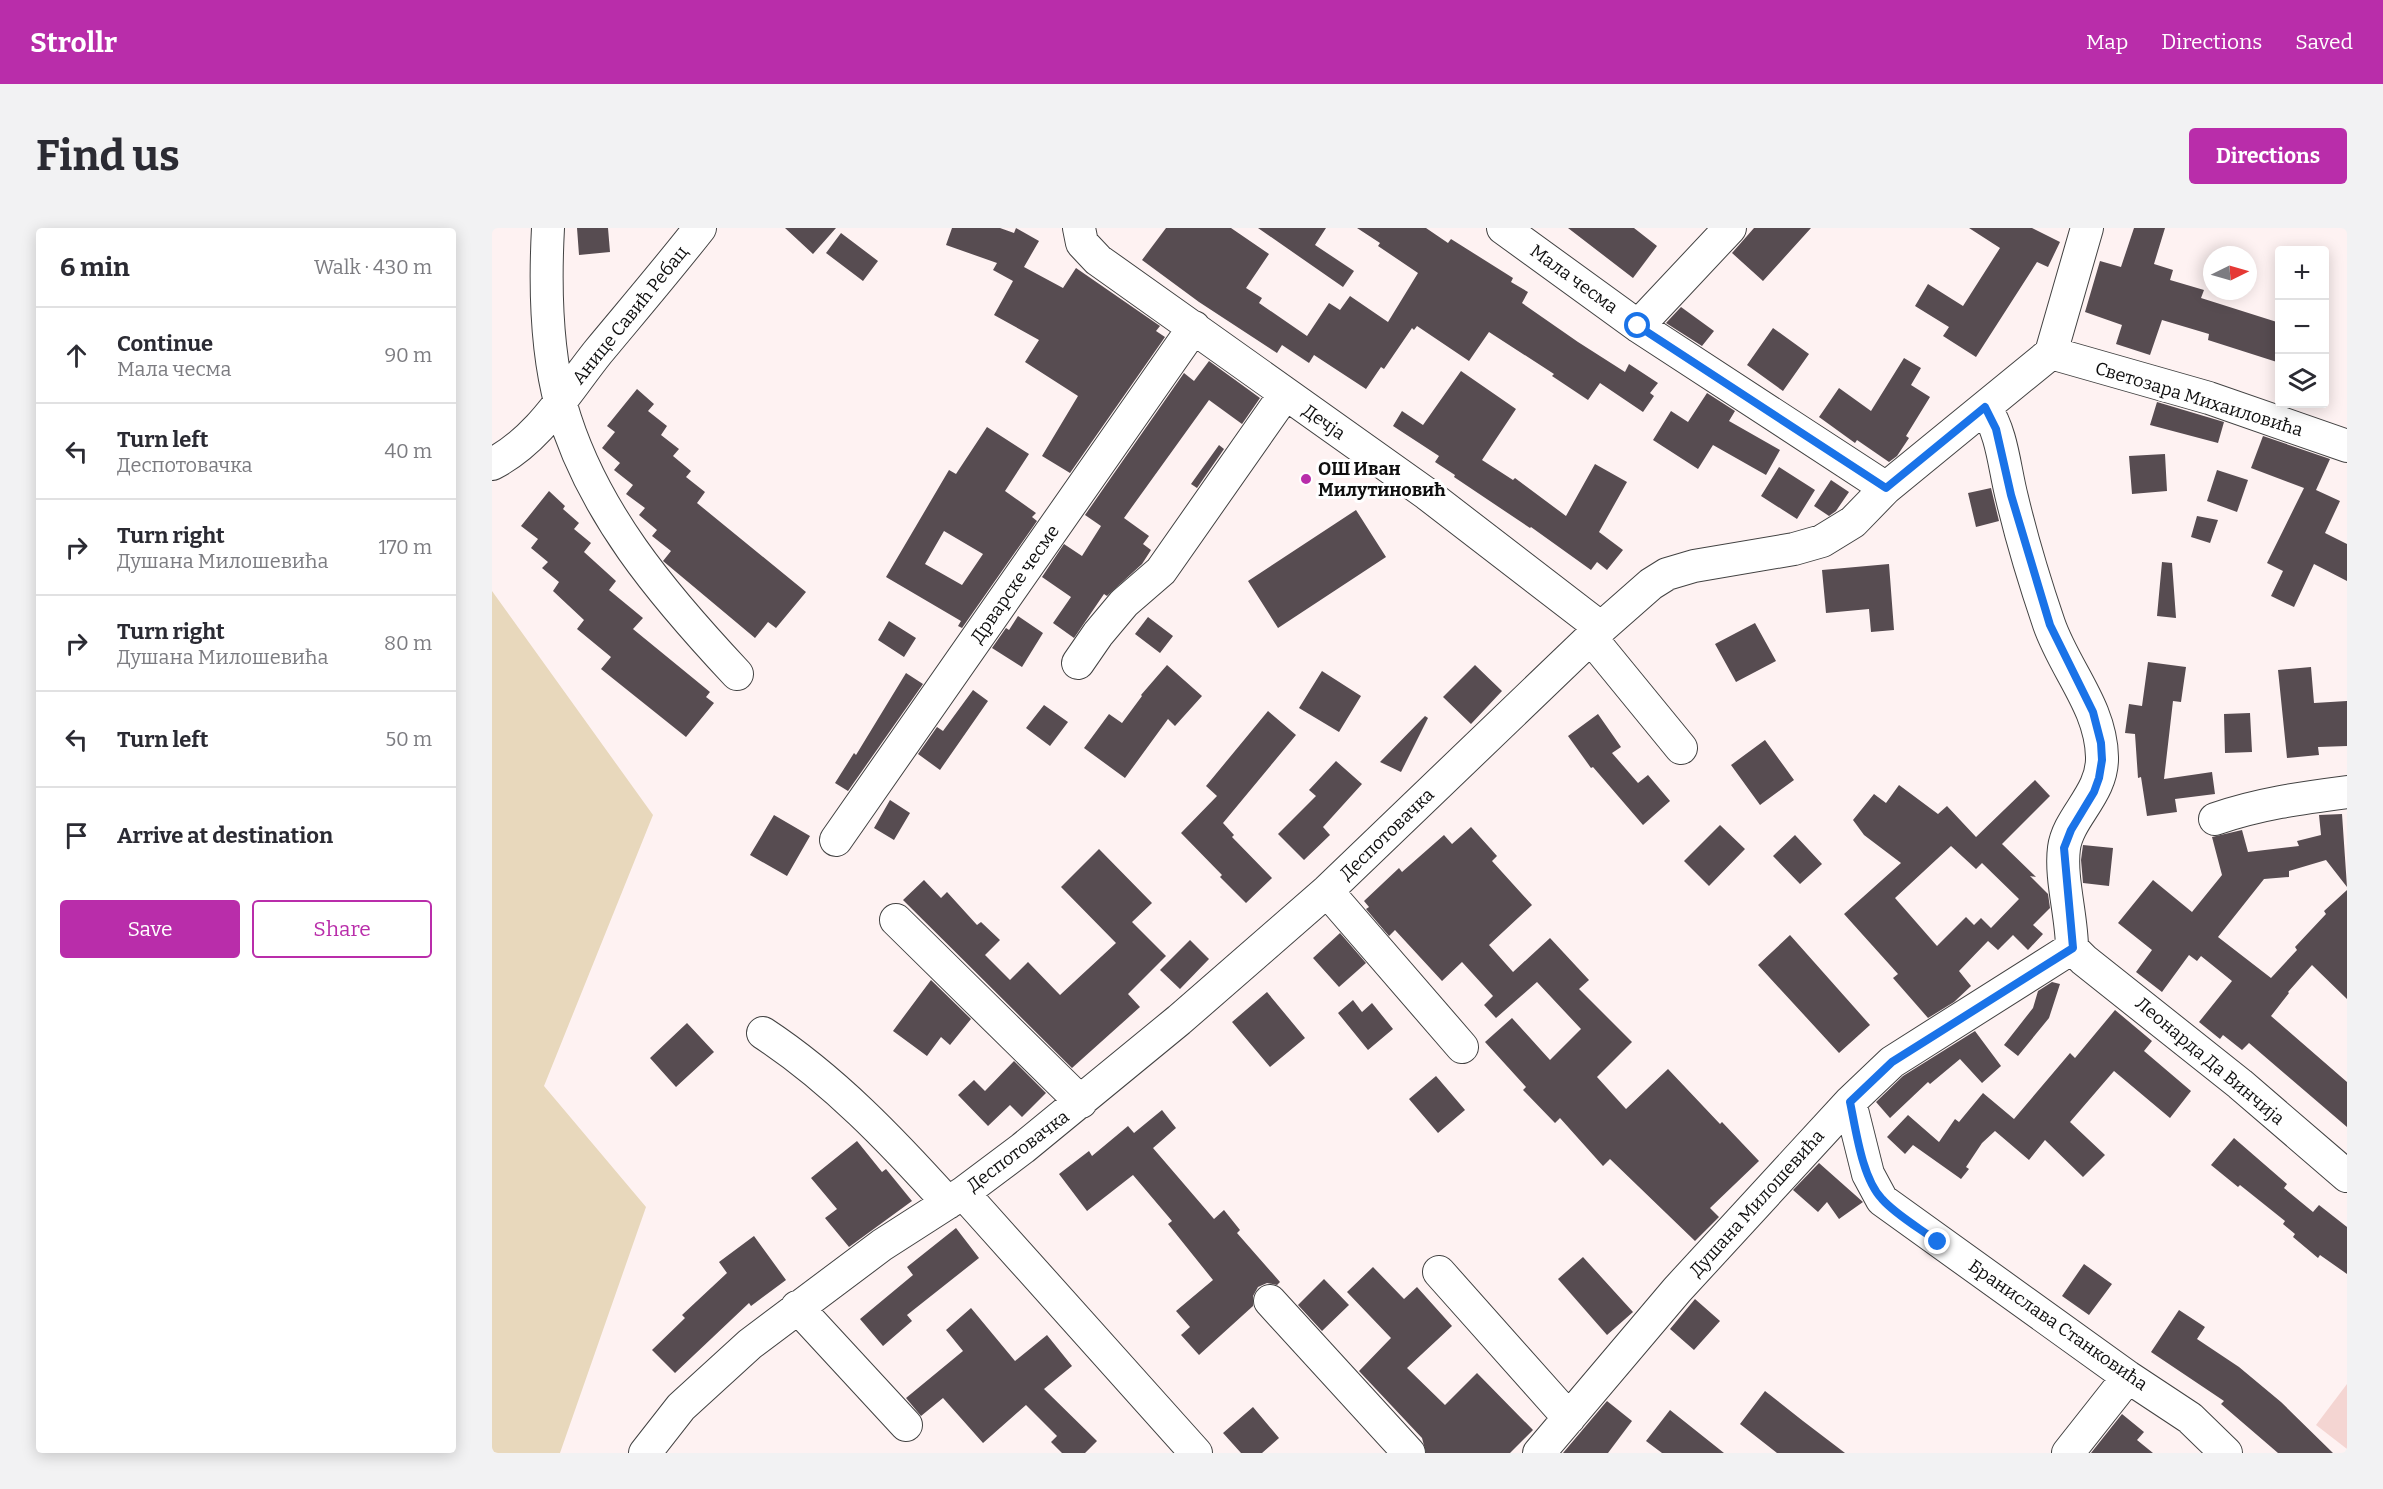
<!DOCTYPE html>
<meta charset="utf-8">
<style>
:root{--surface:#fff;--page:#f2f2f3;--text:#2b2b33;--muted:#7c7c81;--line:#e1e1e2;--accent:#b92daa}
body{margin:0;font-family:Bitter,serif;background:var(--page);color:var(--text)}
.controls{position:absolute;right:18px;top:18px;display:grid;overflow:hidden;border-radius:6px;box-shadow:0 3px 15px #0003}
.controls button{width:54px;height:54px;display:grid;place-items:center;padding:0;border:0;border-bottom:2px solid var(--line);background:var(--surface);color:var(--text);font:30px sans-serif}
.compass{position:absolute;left:1711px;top:18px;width:54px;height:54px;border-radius:50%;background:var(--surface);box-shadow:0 3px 15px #0003;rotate:85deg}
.stop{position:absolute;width:18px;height:18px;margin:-14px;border:4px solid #1a73e8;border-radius:50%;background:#fff}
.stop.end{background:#1a73e8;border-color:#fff;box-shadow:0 2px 6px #0008}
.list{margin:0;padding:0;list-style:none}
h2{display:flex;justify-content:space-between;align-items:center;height:78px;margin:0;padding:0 24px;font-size:26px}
h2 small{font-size:20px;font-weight:400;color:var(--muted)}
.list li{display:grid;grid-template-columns:39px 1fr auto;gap:18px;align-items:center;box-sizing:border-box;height:96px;padding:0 24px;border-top:2px solid var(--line)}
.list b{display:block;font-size:22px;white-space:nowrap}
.list p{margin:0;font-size:20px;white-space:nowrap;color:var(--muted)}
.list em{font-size:20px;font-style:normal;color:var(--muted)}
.actions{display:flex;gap:12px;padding:18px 24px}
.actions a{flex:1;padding:14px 0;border:2px solid var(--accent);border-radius:6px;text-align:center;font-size:21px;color:var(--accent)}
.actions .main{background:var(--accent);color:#fff}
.icon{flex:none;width:33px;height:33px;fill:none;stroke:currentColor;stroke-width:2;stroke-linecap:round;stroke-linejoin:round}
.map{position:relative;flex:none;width:1855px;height:1225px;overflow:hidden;border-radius:6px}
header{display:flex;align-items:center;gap:36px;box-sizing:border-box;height:84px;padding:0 30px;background:var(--accent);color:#fff}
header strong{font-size:28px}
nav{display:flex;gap:33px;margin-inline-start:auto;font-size:21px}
.intro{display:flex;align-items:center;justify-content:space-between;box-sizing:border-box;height:144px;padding:0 36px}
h1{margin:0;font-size:42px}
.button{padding:15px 27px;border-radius:6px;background:var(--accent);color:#fff;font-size:21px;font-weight:700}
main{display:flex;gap:36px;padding:0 36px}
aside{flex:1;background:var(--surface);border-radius:6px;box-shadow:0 3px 15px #0003}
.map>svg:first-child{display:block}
</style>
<header>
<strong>Strollr</strong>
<nav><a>Map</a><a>Directions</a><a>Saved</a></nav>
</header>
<div class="intro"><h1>Find us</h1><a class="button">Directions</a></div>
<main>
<aside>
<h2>6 min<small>Walk · 430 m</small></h2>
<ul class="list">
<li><svg class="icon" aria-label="ahead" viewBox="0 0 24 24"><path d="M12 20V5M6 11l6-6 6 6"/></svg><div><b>Continue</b><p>Мала чесма</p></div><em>90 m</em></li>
<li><svg class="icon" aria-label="left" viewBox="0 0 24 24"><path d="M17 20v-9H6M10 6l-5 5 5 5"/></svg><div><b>Turn left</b><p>Деспотовачка</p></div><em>40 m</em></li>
<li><svg class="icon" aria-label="right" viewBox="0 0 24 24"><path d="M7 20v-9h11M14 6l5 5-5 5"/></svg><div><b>Turn right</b><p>Душана Милошевића</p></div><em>170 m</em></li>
<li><svg class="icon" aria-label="right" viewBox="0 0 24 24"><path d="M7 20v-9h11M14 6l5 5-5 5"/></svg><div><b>Turn right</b><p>Душана Милошевића</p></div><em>80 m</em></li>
<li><svg class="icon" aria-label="left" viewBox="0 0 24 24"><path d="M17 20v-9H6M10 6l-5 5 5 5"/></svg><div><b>Turn left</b></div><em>50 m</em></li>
<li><svg class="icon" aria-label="arrive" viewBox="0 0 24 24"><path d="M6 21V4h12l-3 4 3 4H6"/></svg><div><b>Arrive at destination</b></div></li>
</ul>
<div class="actions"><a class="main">Save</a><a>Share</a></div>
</aside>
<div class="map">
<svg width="1855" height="1225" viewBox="0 0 1855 1225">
<rect width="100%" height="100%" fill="#fef2f2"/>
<path fill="#f4d5d2" d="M1855,1156V1221L1824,1197Z"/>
<path fill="#e8d8bc" d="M0,363L161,587L52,858L154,979L68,1225H0Z"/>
<path fill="#574c51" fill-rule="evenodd" d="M85,0H116L118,24L87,27Z
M293,0H344L321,26Z
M460,0H508L522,5L524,0L547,13L532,39L571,60L584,40L668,98L664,103L673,109L578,245L550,228L586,168L533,134L547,112L502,87L521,53L501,42L505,35L454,17Z
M674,0H739L777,26L754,60L770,70L767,75L815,108L837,75L848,82L858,68L896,94L926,45L886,18L888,15L865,0H934L956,15L959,11L1021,50L1019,54L1036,64L1030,75L1086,114L1133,144L1137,136L1166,155L1158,165L1162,168L1151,184L1108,155L1096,172L1060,148L1062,146L997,104L977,133L925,98L922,102L920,100L892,141L889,139L874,161L822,127L817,135L790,117L785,125L707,74L650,32Z
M766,0H834L823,17L862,43L851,59Z
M1076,0H1142L1165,18L1141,50Z
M1262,0H1319L1271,53L1240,25Z
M1477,0H1540L1568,14L1556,39L1545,34L1484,129L1451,108L1457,99L1423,78L1436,56L1471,78L1508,20Z
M1642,0H1673L1662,36L1681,42L1678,52L1712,62L1709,70L1788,95V135L1716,112L1717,106L1670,92L1658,127L1624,116L1630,97L1593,84L1608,33L1629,39Z
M349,5L386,33L371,53L334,25Z
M1189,79L1222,103L1210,118L1174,95Z
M1281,100L1317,126L1291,163L1255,137Z
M1412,130L1429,140L1419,157L1438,169L1414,208L1417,210L1405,228L1397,234L1365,212L1363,215L1327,189L1347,160L1379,183Z
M717,133L768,170L750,196L717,172L632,290L657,308L651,316L659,322L650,336L615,368L612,366L582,410L561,395L579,369L550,349L572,316L590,328L609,298L593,287L692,145L702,153Z
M969,143L1024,181L990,232L1021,252L1023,250L1074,288L1103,236L1135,254L1107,304L1131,322L1115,342L1105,334L1099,342L1039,299L1038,300L962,249L963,247L943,234L947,228L901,198L910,183L931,197Z
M145,161L162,176L156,183L175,198L169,207L187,221L181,228L199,243L194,249L213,264L205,275L314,364L284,400L276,394L263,410L171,333L179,323L160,308L165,302L147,287L153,280L134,266L141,257L122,242L128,235L110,220L123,204L115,198Z
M1215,165L1243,183L1237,193L1288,222L1274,247L1221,217L1206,241L1161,212L1179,183L1196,194Z
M1665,174L1732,194L1726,215L1658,197Z
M495,199L537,226L513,263L544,285L540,289L545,293L470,400L466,398L469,393L394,349L457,242L464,246ZM452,303L491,326L470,357L433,336Z
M1771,208L1838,231L1824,262L1848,273L1833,305L1855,316V353L1822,336L1802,379L1779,368L1791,343L1775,335L1812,260L1759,240Z
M727,217L732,221L705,260L699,256Z
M1673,226L1675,263L1640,266L1637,228Z
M1287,239L1323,262L1305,291L1269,268Z
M1725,242L1756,252L1745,284L1715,273Z
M1339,252L1357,264L1344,283L1337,288L1322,278Z
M1499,260L1507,293L1484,299L1476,265Z
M57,263L73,278L71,281L87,295L82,301L99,315L92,324L124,353L117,362L151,390L141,401L218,464L214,469L222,475L194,509L109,441L119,429L85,401L92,392L61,363L67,354L50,340L56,334L39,320L46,311L29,298Z
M864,282L894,329L786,400L756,353Z
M1705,288L1726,292L1718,315L1699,309Z
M1670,334L1680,335L1684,390L1665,388Z
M1397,336L1402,402L1379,404L1377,381L1334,385L1330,342Z
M526,388L551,405L530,439L500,420L514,400L517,402Z
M656,389L681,408L668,425L643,406Z
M397,393L424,410L412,429L386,412Z
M1263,395L1284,433L1244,454L1223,416Z
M1656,434L1694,439L1689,474L1681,473L1672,551L1720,544L1723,566L1683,571L1685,584L1655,588L1649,549L1646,550L1643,506L1633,505L1637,476L1650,478Z
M675,437L710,468L683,498L676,491L633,550L592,520L617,486L630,495L650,468L649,467Z
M983,437L1010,463L979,496L951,469Z
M1819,439L1822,475L1855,473V518L1826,519L1827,527L1795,530L1786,442Z
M830,443L869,468L847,504L807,480Z
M414,445L431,456L356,563L343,555L362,525L364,527Z
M481,462L496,473L448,542L426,526L445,499L451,503Z
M552,477L576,494L558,518L534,500Z
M776,483L804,507L731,595L742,607L740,609L780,650L754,675L728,649L730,647L689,605L725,568L714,558Z
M1758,485L1760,524L1733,525L1732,486Z
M1106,486L1129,519L1120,525L1146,555L1156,547L1178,573L1151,597L1101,539L1099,540L1076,508Z
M933,488L936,490L909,544L888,534Z
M1273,512L1302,552L1268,577L1239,537Z
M844,533L870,556L831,599L838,607L812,632L786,606L824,568L817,562Z
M1543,552L1558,568L1510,616L1544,649L1538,648L1556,666L1558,680L1541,697L1551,706L1536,722L1521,707L1506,722L1496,713L1467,743L1479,758L1462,774L1436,790L1401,750L1406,746L1352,686L1409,635L1372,607L1361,592L1382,566L1394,575L1407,557L1446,586L1455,578L1484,609ZM1459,618L1484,641L1490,635L1527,671L1499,700L1489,690L1482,697L1474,689L1445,718L1403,670Z
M398,572L418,585L402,612L382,600Z
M1850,586L1855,659L1834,632L1797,643V649L1772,651L1726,709L1779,750L1805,722L1803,719L1834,686L1832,683L1855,662V771L1820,737L1796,764L1797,765L1779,788L1855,854V899L1757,815L1750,822L1731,807L1728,811L1707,794L1740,753L1709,728L1705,733L1697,727L1670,764L1644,744L1660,722L1626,695L1661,652L1700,684L1730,647L1720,609L1750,602L1756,624L1807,618L1805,613L1829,607L1827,587Z
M282,587L318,608L295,648L258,627Z
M1228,597L1253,621L1217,658L1192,633Z
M979,599L1005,628L1000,633L1040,677L997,717L1021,744L1058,710L1097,752L1087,761L1140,814L1105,849L1134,881L1176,841L1228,896L1230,894L1267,933L1218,980L1227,989L1203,1013L1118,931L1111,938L1068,890L1063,895L1031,862L1034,859L993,814L1020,790L1058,832L1089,801L1045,754L1004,790L992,777L1001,768L970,734L950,753L903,702L897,708L874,681L877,679L872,673L907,640L910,644L952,607L960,616Z
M1303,607L1330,636L1308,656L1281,628Z
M1591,617L1621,620L1617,658L1591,655L1589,632Z
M607,621L660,675L640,694L674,728L636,766L648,779L580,840L411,672L432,652L449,670L455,664L485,697L489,694L508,712L493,727L518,752L536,734L568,767L624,715L569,659Z
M848,705L874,735L847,759L821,730Z
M1298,707L1378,797L1347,825L1266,737Z
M698,712L717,731L688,761L668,742Z
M439,752L479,791L458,817L449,809L435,828L401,803Z
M1560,754L1568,756L1557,790L1526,828L1512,817L1541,780L1546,763Z
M775,764L813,810L778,839L740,794Z
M861,772L870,784L880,775L901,801L876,822L846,785Z
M1623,782L1660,813L1652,823L1699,863L1678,890L1622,843L1578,894L1613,927L1591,949L1553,912L1537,932L1503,903L1490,915L1474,939L1477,941L1469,951L1421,917L1413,926L1395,909L1416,887L1447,914L1463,891L1467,894L1491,865L1522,891L1578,825L1583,830Z
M195,795L222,824L184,859L158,830Z
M1483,803L1509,838L1490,855L1468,831L1438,856L1436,854L1398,890L1384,874L1411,848Z
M522,833L554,865L530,889L518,877L496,898L466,867L482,852L493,863Z
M944,848L973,882L946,905L917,871Z
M670,882L684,900L661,920L722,991L732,982L748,1002L745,1005L788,1054L785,1057L775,1055L766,1059L761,1068V1078L707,1127L689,1107L698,1099L684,1083L721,1052L676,996L680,993L641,947L595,983L567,946L597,923L600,928L636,898L642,905Z
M1742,910L1795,956L1792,960L1821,984L1827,977L1855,999V1046L1828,1027L1826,1030L1801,1009L1803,1006L1791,996L1793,993L1748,957L1746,959L1719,937Z
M365,913L390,944L394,941L420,973L357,1019L333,990L345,981L319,950Z
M1327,935L1371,974L1347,991L1335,974L1326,984L1301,962Z
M464,1000L487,1030L415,1087L420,1093L391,1118L368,1091L421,1047L415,1039Z
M262,1008L294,1052L259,1078L257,1075L183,1145L160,1122L193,1090L190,1087L235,1045L227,1034Z
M1091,1029L1141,1084L1115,1107L1066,1051Z
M1592,1036L1620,1056L1597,1087L1570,1068Z
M881,1039L912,1071L925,1059L960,1098L915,1140L953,1177L985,1145L1041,1202L1018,1225H934L930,1210L867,1143L899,1110L855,1064Z
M832,1051L857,1077L830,1103L806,1077Z
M1203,1071L1228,1093L1202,1122L1178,1101Z
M479,1080L523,1133L555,1107L580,1138L552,1161L605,1213L593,1225H570L559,1214L565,1208L534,1177L491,1215L451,1170L429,1188L414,1170L471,1123L454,1102Z
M1687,1082L1713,1099L1705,1111L1747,1139L1789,1174L1841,1225H1786L1729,1176L1732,1173L1659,1124Z
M1273,1163L1311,1193L1353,1225H1285L1248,1196Z
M1115,1173L1140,1193L1116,1225H1071Z
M761,1179L787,1210L770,1225H749L731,1205Z
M1178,1182L1232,1225H1170L1154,1213Z
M1630,1186L1652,1204L1645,1212L1661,1225H1599Z"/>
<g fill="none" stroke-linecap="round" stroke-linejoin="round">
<g stroke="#424242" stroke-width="34">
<path id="minor" d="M56,0C53,56 54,122 69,177C99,283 171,367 245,446
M587,0L590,15L606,32L935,266L1109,400
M1011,0L1146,98L1394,260
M1146,98L1238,0
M1559,125L1717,170L1855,218
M1493,179C1511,207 1512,239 1520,270C1530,312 1543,355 1557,396C1573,442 1609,479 1610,529C1611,566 1576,589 1572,620C1568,650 1580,689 1580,720
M0,236C47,212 74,164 106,124C140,83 175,42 208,0
M1099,410L1189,520
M586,435L606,406L632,375L669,343L793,166
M1723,591C1766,576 1809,570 1855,564
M344,612L702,99
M835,663L970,819
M404,692L589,874
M1580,720L1592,732L1748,856L1855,948
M271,805C341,851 400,913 456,975
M1358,874L1376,946L1390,972L1636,1149L1698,1190L1734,1225
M471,965L704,1225
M947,1044L1077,1190
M778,1073L917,1225
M305,1079L414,1197
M153,1225L189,1179L258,1116L390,1017L471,965L531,920L687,792L835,663L1109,400L1159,356L1175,346L1202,338L1302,321L1330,313L1361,294L1394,260L1559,125L1595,0
M1047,1225L1185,1062L1358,874L1400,834L1580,720
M1576,1225L1636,1149"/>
</g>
<use href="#minor" stroke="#fff" stroke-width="32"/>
</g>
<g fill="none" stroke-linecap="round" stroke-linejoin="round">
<path stroke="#1a73e8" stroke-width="8" d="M1146,98L1394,260L1493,179L1504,201L1519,267L1558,397L1601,484L1609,515L1610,532L1607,550L1602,564L1579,602L1572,620L1581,720L1400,834L1358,874C1364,902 1370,950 1390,971C1404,987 1429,1001 1446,1014"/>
</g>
<circle fill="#b92daa" stroke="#fff" stroke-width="2" cx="814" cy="251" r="6"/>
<g text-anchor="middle" stroke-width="6" stroke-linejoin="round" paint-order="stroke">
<g font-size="18" fill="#0f0f0f" stroke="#fff">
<text transform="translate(1082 51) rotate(36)" y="6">Мала чесма</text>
<text transform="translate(138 87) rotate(-51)" y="6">Анице Савић Ребац</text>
<text transform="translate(1707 171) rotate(17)" y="6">Светозара Михаиловића</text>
<text transform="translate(832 194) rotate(35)" y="6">Дечја</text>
<text transform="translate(523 356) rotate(-55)" y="6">Дрварске чесме</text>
<text transform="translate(895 606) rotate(-44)" y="6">Деспотовачка</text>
<text transform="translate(1718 833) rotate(40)" y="6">Леонарда Да Винчија</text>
<text transform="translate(526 923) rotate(-37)" y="6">Деспотовачка</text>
<text transform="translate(1265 975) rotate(-48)" y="6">Душана Милошевића</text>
<text transform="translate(1566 1097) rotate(35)" y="6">Бранислава Станковића</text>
</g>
<g font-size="18" font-weight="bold" fill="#0f0f0f" stroke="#fff" text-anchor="start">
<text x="826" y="247">ОШ Иван<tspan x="826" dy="21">Милутиновић</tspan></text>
</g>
</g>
</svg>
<div class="controls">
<button>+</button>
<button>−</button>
<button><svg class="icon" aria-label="layers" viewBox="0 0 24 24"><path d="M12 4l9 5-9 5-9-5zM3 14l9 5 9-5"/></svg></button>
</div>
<svg class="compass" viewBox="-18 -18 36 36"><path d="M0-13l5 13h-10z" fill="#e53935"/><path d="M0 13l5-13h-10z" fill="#7c7c81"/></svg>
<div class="stop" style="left:1146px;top:98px"></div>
<div class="stop end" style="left:1446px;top:1014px"></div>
</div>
</main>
